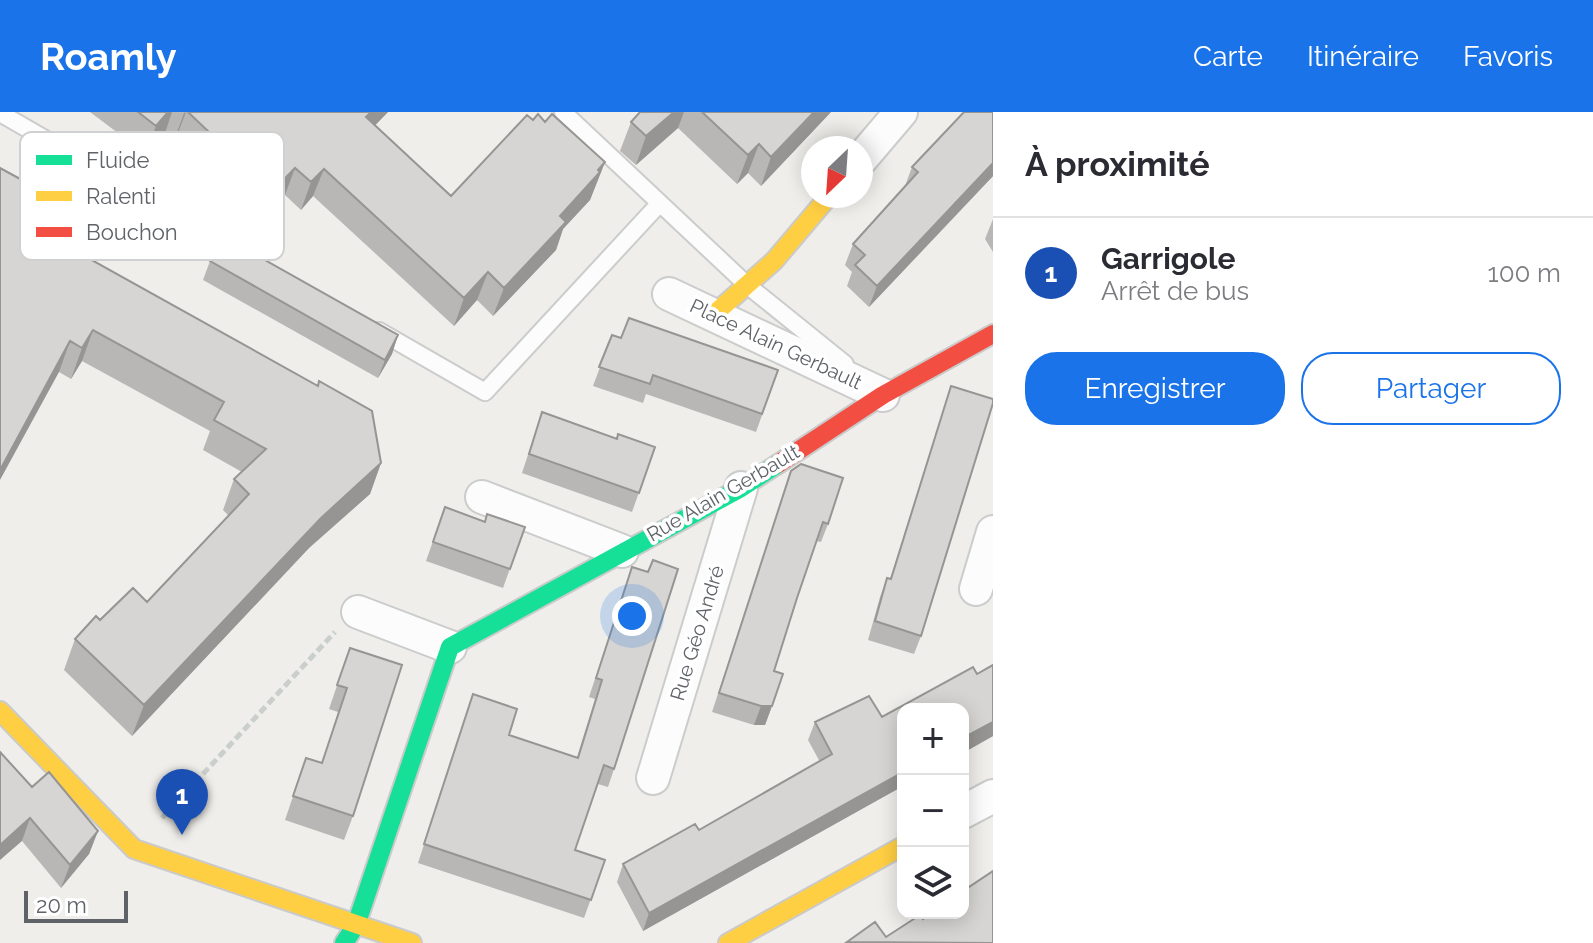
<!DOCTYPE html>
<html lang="fr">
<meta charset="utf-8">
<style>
:root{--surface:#fff;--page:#f7f7f7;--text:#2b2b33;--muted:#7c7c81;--line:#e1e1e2;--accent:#1a73e8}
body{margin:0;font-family:Raleway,sans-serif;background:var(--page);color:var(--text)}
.controls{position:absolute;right:24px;bottom:24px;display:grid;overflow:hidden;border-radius:16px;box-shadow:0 4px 20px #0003}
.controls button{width:72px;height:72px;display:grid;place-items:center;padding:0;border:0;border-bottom:2px solid var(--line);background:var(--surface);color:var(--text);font:40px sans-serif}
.compass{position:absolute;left:801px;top:24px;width:72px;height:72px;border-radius:50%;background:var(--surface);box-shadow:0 4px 20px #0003;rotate:205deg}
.scale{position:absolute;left:24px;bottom:20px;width:104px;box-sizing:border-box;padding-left:8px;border:4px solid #5f6368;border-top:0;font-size:22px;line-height:28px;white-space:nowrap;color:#5f6368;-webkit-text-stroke:6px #fff;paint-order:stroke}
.you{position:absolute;left:632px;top:504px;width:28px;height:28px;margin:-20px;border:6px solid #fff;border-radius:50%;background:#1a73e8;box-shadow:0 0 0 12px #1a73e833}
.badge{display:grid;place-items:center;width:52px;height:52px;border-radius:50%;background:var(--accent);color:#fff;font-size:26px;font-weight:700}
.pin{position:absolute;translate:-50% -66px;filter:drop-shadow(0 2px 4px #0008)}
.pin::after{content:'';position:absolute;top:42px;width:28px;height:24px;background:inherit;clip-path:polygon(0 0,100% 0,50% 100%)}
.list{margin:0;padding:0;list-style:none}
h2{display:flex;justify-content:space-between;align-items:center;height:104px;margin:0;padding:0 32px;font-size:34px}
h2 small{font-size:26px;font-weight:400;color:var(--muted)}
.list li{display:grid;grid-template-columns:52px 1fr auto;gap:24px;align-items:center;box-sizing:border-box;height:112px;padding:0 32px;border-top:2px solid var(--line)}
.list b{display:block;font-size:30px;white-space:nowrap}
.list p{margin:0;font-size:26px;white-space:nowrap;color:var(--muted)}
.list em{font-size:26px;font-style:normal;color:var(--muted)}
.actions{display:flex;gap:16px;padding:24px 32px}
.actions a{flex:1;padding:18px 0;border:2px solid var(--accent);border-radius:32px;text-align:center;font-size:28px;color:var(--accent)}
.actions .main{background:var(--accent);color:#fff}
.icon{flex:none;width:44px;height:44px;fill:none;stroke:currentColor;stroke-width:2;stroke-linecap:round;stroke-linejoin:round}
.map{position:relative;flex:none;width:993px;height:831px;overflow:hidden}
header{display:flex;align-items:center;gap:48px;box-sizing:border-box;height:112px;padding:0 40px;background:var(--accent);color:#fff}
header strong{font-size:38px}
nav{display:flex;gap:44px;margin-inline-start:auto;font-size:28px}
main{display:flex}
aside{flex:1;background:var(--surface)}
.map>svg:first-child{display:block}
</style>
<header>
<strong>Roamly</strong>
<nav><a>Carte</a><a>Itinéraire</a><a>Favoris</a></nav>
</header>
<main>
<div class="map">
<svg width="993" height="831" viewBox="0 0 993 831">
<rect width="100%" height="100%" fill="#efeeea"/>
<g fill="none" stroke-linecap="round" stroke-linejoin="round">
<g stroke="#cbcccc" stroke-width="20">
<path id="lane" d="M563,0L747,173L845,252
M0,1L237,138
M379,219L485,280L660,91"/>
</g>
<g stroke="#cbcccc" stroke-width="36">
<path id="street" d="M861,47L901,0
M669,182L883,283
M482,385L622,439
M976,477L993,420
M358,500L450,535
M653,666L741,376
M963,700L993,684"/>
</g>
<g stroke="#cacacb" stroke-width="22">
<path id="fast" d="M344,831L356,813L450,535L741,376L778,352"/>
</g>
<g stroke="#cacacb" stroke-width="22">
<path id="slow" d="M713,203L774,149L829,84
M0,599L134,737L412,831
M728,831L903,734"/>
</g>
<g stroke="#cacacb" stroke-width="22">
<path id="jam" d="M778,352L883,283L993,222"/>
</g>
<path stroke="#cacfcc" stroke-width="5" stroke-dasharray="8 4" stroke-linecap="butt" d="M162,706L335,520"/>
<use href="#lane" stroke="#fdfcfc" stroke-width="16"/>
<use href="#street" stroke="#fdfcfc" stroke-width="32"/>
<use href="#fast" stroke="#16e098" stroke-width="18"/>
<use href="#slow" stroke="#ffcf43" stroke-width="18"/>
<use href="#jam" stroke="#f24e42" stroke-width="18"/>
</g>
<path fill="#b8b7b5" d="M90,0H388L375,13L451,84L533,8L545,10L605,50L590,88L563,117L556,138L493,204L477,188L454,214L313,84L301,98L285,83L262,108L176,26L174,29L165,21L146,42Z
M640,0H831L761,74L748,61L737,72L678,16L636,53L620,39L631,10Z
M993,0V64L869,195L847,174L852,160L845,153L853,132L905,74L912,55Z
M0,56L87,141L85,145L381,351L370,382L309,436L132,624L64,558L75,527L100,508L147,490L229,404L223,398L234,367L242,360L203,338L210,319L82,249L71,267L59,260Z
M993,107V140L985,127Z
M210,149L398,223L392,242L378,266L203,168Z
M612,223L621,226L778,258L756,320L646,282L643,291L593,274Z
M951,274L921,524L914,542L868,528L880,485L887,466L890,467Z
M542,300L617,327L655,335L632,400L522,361Z
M791,359L828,412L821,430L816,429L797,486L774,559L772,594L765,613H754L712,600Z
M445,395L485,410L525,415L503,476L426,449Z
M632,455L648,460L614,657L608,675L598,672L575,738L605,748L584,806L418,751L473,582L509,623L577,645L595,587L589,585Z
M350,536L353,704L344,728L285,708L306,646L322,651L338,600L329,597Z
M993,553V624L963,641L903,597V674L643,819L617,770L623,752L699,718L820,650L808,628L815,610L882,605L977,562Z
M32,675L98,719L89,742L61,776L22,729Z"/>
<path fill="#969594" d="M168,0H172L165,21L146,42L156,14Z
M186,0L176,26L174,29L184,1Z
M371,0H388L356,33L366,5Z
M674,0H684L678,16L636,53L646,24Z
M814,0H831L761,74L771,45Z
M759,32L748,61L737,72L748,43Z
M605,50L590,88L563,117L556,138L493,204L504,176L560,104Z
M993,51V64L869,195L877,174Z
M295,56L285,83L262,108L272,80Z
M324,57L313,84L301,98L311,70Z
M99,110L87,141L70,173L81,142Z
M488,160L477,188L454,214L464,186Z
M93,218L82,249L71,267L82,236Z
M398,223L392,242L378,266L385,248Z
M70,229L59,260L0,368V358Z
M381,351L370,382L309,436L132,624L144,593L321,406Z
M761,594H772L765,613H754Z
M993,610V624L963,641V626Z
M903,660V674L643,819L649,801Z
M30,706L22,729L0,748V733Z
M98,719L89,742L61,776L70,753Z"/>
<path fill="#d6d5d3" stroke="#969594" stroke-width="2" d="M138,0H168L156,14Z
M188,0H371L366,5L451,84L527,3L533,8L538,2L545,10L552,2L605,50L598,58L600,60L560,104L566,110L504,176L488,160L464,186L324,57L311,70L295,56L272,80Z
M640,0H674L646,24L631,10Z
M702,0H814L771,45L759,32L748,43Z
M964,0H993V51L877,174L855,153L865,143L853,132L918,60L912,55Z
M0,56L99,110L81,142L318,274L319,269L372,299L381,351L321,406L144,593L75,527L96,504L100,508L133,476L147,490L249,382L234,367L266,337L214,308L224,290L93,218L82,236L70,229L0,358Z
M224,125L398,223L385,248L210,149Z
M629,206L778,258L762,302L653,263L650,272L599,255L612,223L621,226Z
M951,274L993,287V291L921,524L875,509L887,466L891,467Z
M542,300L617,327L618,322L655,335L639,381L529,342Z
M801,352L843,366L828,412L823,410L797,486L774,559L783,562L772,594H761L719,581L791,359Z
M445,395L485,410L487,402L525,415L510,457L433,430Z
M653,448L678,457L614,657L604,653L575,738L605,748L591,788L424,732L473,582L517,597L509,623L578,646L602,568L596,566L632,455L648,460Z
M350,536L402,553L353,704L293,684L306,646L322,651L347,576L337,573Z
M993,553V610L963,626V597H903V660L649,801L623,752L695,712L699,718L832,642L815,610L869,584L882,605L973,555L977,562Z
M0,640L32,675L49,660L98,719L70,753L30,706L0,733Z
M993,759V831L847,830L875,810L886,825L920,803L923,807L931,801H963V779Z"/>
<g text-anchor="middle" stroke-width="7" stroke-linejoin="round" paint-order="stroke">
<g font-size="20" fill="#5f6368" stroke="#fff">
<text transform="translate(776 232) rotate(25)" y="7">Place Alain Gerbault</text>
<text transform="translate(723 381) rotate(-30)" y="7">Rue Alain Gerbault</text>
<text transform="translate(697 521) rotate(-73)" y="7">Rue Géo André</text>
</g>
</g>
<rect x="20" y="20" width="264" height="128" rx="12" fill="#fff" stroke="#cfd0d2" stroke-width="2"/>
<rect x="36" y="43" width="36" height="10" fill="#16e098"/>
<rect x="36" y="79" width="36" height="10" fill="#ffcf43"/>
<rect x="36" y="115" width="36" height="10" fill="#f24e42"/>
<g font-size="22" fill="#5f6368">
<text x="86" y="56">Fluide</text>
<text x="86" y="92">Ralenti</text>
<text x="86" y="128">Bouchon</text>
</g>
</svg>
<div class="controls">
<button>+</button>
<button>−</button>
<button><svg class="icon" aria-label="layers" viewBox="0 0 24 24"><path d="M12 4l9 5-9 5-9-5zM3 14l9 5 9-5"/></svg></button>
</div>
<svg class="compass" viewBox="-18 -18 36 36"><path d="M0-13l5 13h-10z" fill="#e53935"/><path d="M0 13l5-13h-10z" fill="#7c7c81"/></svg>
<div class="scale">20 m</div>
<div class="you"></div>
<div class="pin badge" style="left:182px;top:723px;background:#1a4fb4">1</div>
</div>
<aside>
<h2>À proximité<small></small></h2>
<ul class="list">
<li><span class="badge" style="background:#1a4fb4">1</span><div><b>Garrigole</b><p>Arrêt de bus</p></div><em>100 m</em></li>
</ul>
<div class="actions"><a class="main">Enregistrer</a><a>Partager</a></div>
</aside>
</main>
